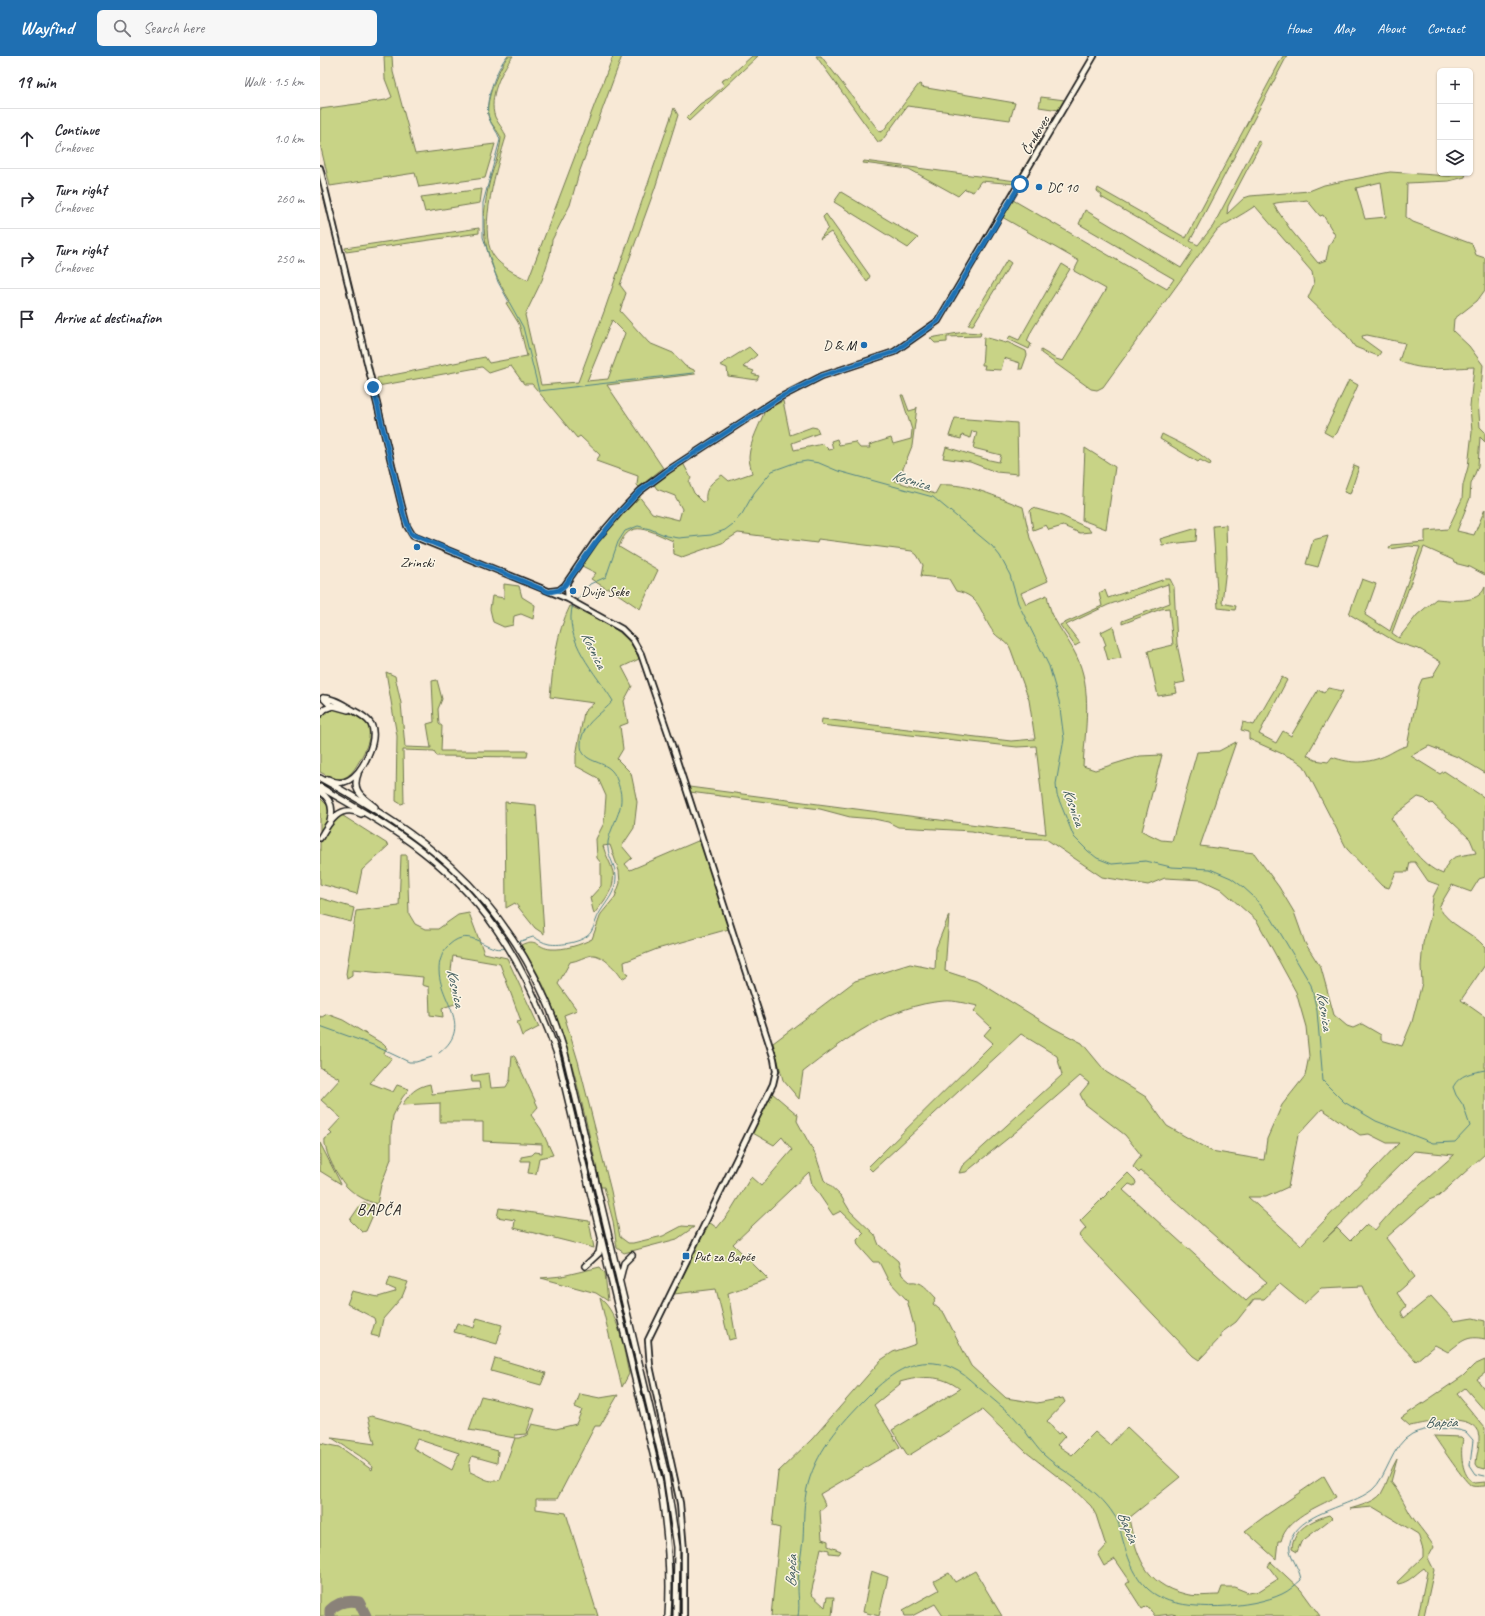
<!DOCTYPE html>
<meta charset="utf-8">
<style>
:root{--surface:#fff;--page:#f7f7f7;--text:#2b2b33;--muted:#7c7c81;--line:#e1e1e2;--accent:#1f6fb2}
body{margin:0;font-family:Caveat,sans-serif;background:var(--page);color:var(--text)}
.controls{position:absolute;right:12px;top:12px;display:grid;overflow:hidden;border-radius:6px;box-shadow:0 1px 3px #0004}
.controls button{width:36px;height:36px;display:grid;place-items:center;padding:0;border:0;border-bottom:1px solid var(--line);background:var(--surface);color:var(--text);font:20px sans-serif}
.stop{position:absolute;width:12px;height:12px;margin:-9px;border:3px solid #1f6fb2;border-radius:50%;background:#fff}
.stop.end{background:#1f6fb2;border-color:#fff;box-shadow:0 1px 4px #0008}
.list{margin:0;padding:0;list-style:none}
h2{display:flex;justify-content:space-between;align-items:center;height:52px;margin:0;padding:0 16px;font-size:17px}
h2 small{font-size:13px;font-weight:400;color:var(--muted)}
.list li{display:grid;grid-template-columns:26px 1fr auto;gap:12px;align-items:center;box-sizing:border-box;height:60px;padding:0 16px;border-top:1px solid var(--line)}
.list b{display:block;font-size:15px;white-space:nowrap}
.list p{margin:0;font-size:13px;white-space:nowrap;color:var(--muted)}
.list em{font-size:13px;font-style:normal;color:var(--muted)}
.icon{flex:none;width:22px;height:22px;fill:none;stroke:currentColor;stroke-width:2;stroke-linecap:round;stroke-linejoin:round}
.map{position:relative;flex:none;width:1165px;height:1560px;overflow:hidden}
header{display:flex;align-items:center;gap:24px;box-sizing:border-box;height:56px;padding:0 20px;background:var(--accent);color:#fff}
header strong{font-size:19px}
nav{display:flex;gap:22px;margin-inline-start:auto;font-size:14px}
.search{width:280px;height:36px;background:var(--page);display:flex;align-items:center;gap:10px;box-sizing:border-box;padding:0 14px;border-radius:6px;color:var(--muted);font-size:15px}
main{display:flex}
aside{flex:1;background:var(--surface)}
.map>svg:first-child{display:block}
</style>
<header>
<strong>Wayfind</strong>
<div class="search"><svg class="icon" aria-label="search" viewBox="0 0 24 24"><circle cx="10" cy="10" r="6"/><path d="M15 15l6 6"/></svg>Search here</div>
<nav><a>Home</a><a>Map</a><a>About</a><a>Contact</a></nav>
</header>
<main>
<aside>
<h2>19 min<small>Walk · 1.5 km</small></h2>
<ul class="list">
<li><svg class="icon" aria-label="ahead" viewBox="0 0 24 24"><path d="M12 20V5M6 11l6-6 6 6"/></svg><div><b>Continue</b><p>Črnkovec</p></div><em>1.0 km</em></li>
<li><svg class="icon" aria-label="right" viewBox="0 0 24 24"><path d="M7 20v-9h11M14 6l5 5-5 5"/></svg><div><b>Turn right</b><p>Črnkovec</p></div><em>260 m</em></li>
<li><svg class="icon" aria-label="right" viewBox="0 0 24 24"><path d="M7 20v-9h11M14 6l5 5-5 5"/></svg><div><b>Turn right</b><p>Črnkovec</p></div><em>250 m</em></li>
<li><svg class="icon" aria-label="arrive" viewBox="0 0 24 24"><path d="M6 21V4h12l-3 4 3 4H6"/></svg><div><b>Arrive at destination</b></div></li>
</ul>
</aside>
<div class="map">
<svg width="1165" height="1560" viewBox="0 0 1165 1560">
<rect width="100%" height="100%" fill="#f8e9d6"/>
<filter id="ink" filterUnits="userSpaceOnUse"><feTurbulence type="fractalNoise" baseFrequency=".025" numOctaves="2"/><feDisplacementMap in="SourceGraphic" scale="8" xChannelSelector="R" yChannelSelector="G"/><feConvolveMatrix kernelMatrix="1 2 1 2 8 2 1 2 1" color-interpolation-filters="sRGB"/></filter>
<g filter="url(#ink)">
<path fill="#c8d386" stroke="#727851" fill-rule="evenodd" d="M64,0H72L73,16L95,98L175,88L165,122L99,131L95,117L10,130L0,88V53L66,44L72,41L65,23Z
M188,0H193C181,15 168,42 175,61C178,68 184,73 186,81C178,107 157,174 173,199C181,211 196,218 208,224L293,0H302L259,117L250,149L232,184L230,199L222,224L205,259L221,329L258,326L285,253L354,52L358,59L335,132L300,229L306,237L300,255L329,287L353,297L365,310L374,314L375,318L287,329L343,412L319,431L317,429L318,420L276,405L280,399L260,380L257,382L212,328H204L191,310L169,317L162,311L58,330L57,322L165,301L169,307L207,300L199,268L186,247L190,245C164,203 158,172 170,124C174,110 180,96 181,82C178,74 170,68 168,59C165,44 179,12 188,0ZM292,264L305,277L288,323L267,325Z
M432,0H438L369,65L366,62L380,48L391,41L404,29L401,25L409,21Z
M496,0H501L560,76L563,75L599,28L602,29L601,31L695,47L690,64L587,50L561,86H558Z
M963,0H967L870,185L878,189L893,170L938,85L941,87L908,150L907,158L924,142L930,140L989,135L1004,129L1070,116L1130,120L1136,117H1146L1145,121L1129,125L1087,127L1086,161L1093,166L1152,188L1156,199L1165,202V234L1157,245L1134,263L1133,275L1149,290L1163,309L1161,333L1158,344L1160,371L1165,376V386L1160,381L1158,410L1151,428L1150,442L1137,475L1154,479L1165,453V519L1150,511L1134,507L1133,504L1104,491L1072,577L1079,582L1097,559L1116,543C1131,544 1158,549 1165,531V717L1140,702L1109,690L1091,700L1120,718L1124,715L1165,742V821L1159,823L1151,836L1132,829L1119,851C1129,870 1151,875 1165,891V909L1141,944L1165,961V1098L1119,1140L1109,1144L1066,1182L1095,1221L1077,1237L1086,1250L1081,1256L1084,1262L1111,1240L1134,1265L1153,1262L1165,1265V1283C1147,1279 1142,1285 1128,1296L1115,1289L1096,1305C1071,1278 1057,1265 1043,1230L1001,1232L984,1248L960,1228L944,1243H934L916,1266L901,1277V1281L879,1304L873,1300L759,1180L766,1172L760,1165L808,1117L815,1124L816,1127L814,1130L809,1128L803,1134L926,1245L947,1226L821,1115L819,1117L813,1111L821,1099L805,1079L765,1048L760,1038L769,1027L760,1020L697,1075L646,1116L639,1117L642,1110L742,1019L737,1000L701,978L552,1115L548,1111L673,987L664,979L671,971L654,955L658,950C647,948 635,944 624,945C570,949 524,984 483,1016L479,1043L463,1024L453,987L535,925L590,908L615,913L616,892L629,859L625,915L659,926L733,972L762,987L786,1016L826,1041L847,1070L891,1095L944,1104L947,1083L962,1049L985,1020L989,1000L986,971L976,936L937,865L901,833L882,824L845,822L828,829L782,821L726,783L682,782L652,775L578,771L568,766L554,763L530,761L500,753L370,736L369,731L726,778L716,690L697,691L501,669L502,663L691,685L715,683L709,644L691,594C688,585 680,584 674,577C660,559 662,540 636,535L629,523L601,520L603,509L597,499L592,495L498,483L497,487L418,477L402,487L362,501L354,498L353,485C332,476 309,460 299,491L338,514L320,553L289,532L287,533L271,523L276,517L260,509L298,459L318,439L332,457L359,464L362,453L355,440L337,433L333,427L363,407L371,422L369,426L374,437L383,446L386,445C384,432 393,425 402,419L409,425L432,417C431,412 429,406 429,401C430,385 440,369 445,354L463,345L470,379L492,371L497,372L499,377L472,387L474,394L503,388L509,394L513,393L511,385L517,383L519,389L535,386L540,392H550L549,389L571,382L573,388L591,383L592,374L581,339H583L589,355L596,353L597,351L592,390L580,420H577L575,425L615,438L620,429C649,427 676,441 703,451L710,482L728,525L701,537L706,548L727,539C730,564 746,578 756,599C773,634 765,673 763,710L775,714L820,700L842,699L822,775L841,784L852,785L877,696L899,695L916,686L880,790L934,797L959,831L974,856L985,887L1001,912L1014,959L1027,970L1033,972L1042,968L1061,979V984L1082,990L1092,966L1102,927L1101,910L1103,887L1110,863L1113,841L1119,829L1108,825L1095,806H1090L1088,816H1076L1069,832L1062,830L1027,793L984,710L976,704L929,683V676L921,674L923,666L934,669L962,621L967,624L939,678L956,687L963,675L971,680L998,634L1004,637L1008,632L1023,635L987,699L995,704L1008,706L1012,701C1032,708 1047,708 1067,699C1073,696 1080,691 1087,690L1099,630L1102,623L1112,621L1121,606L1101,594L1076,586L1029,558L1042,523L1056,528L1045,559L1070,575L1100,491L1089,490L1069,493L1071,489L1105,486V475L1128,473L1142,443L1143,429L1148,411L1152,376L1150,350L1154,311C1130,312 1102,316 1079,305L1085,287L1047,279L1042,280L1043,283L1061,296L1058,300L1035,291L1025,277L988,242L994,228L992,216L935,150C922,159 909,165 897,174L783,331L777,334L771,333L721,297V294L736,303L743,305L786,233L754,215L759,205L682,161L693,144L847,233L854,223L759,168L765,154L861,212L873,194L781,141L782,139L777,135L778,132L866,182ZM1061,126L1066,161L1045,163L1036,132ZM987,144L1000,160L1003,159L1015,179L1009,190L1006,204L998,207L970,173L953,148C960,145 977,146 987,144ZM1098,741L1105,743L1110,748L1112,747L1150,783L1156,797C1136,801 1130,798 1123,818C1098,808 1086,783 1071,762ZM1002,1053L1040,1079L1049,1078L1067,1087H1079L981,1189L928,1141H946L968,1131L978,1079ZM1094,1095L1134,1099L1076,1150L1055,1174L1047,1168L1030,1185L1017,1172L1003,1185Z
M721,41L745,44L739,54L719,51Z
M723,80L725,81L696,128L661,125L653,136L645,133L638,140L589,113L543,107L544,105L696,125Z
M162,133L160,147L105,156L101,141Z
M521,136L598,182L588,192L514,146Z
M506,158L550,220L547,226L511,176L500,183L508,172L503,161Z
M159,172V177L26,196L25,192Z
M687,204L691,207L653,269H648Z
M742,208L750,213L712,274L707,285L711,288L709,293L688,283L690,280L699,284Z
M644,276L661,277L660,280L627,281V286L615,287L610,282Z
M664,281L686,287L687,286L706,295L707,299L702,313H699L700,307L684,302L681,314L664,313L665,309H662Z
M429,291L437,299L423,311L434,315L432,318L439,320L437,324L408,320L407,312L400,309Z
M1029,324L1038,329L1017,377L1013,381L1004,376Z
M635,362L697,367L698,418L676,416L650,406L623,402L626,391L665,403L679,406L681,399L653,392L657,376L652,375L650,382L642,379L641,383L629,380Z
M842,378C859,387 877,394 891,407L890,409L880,404L878,406L840,383Z
M765,392L795,411L786,473L762,464Z
M1034,409L1039,411L1030,438L1024,436Z
M713,452L742,460L768,472L771,476L760,477L743,470L729,474L726,469L713,474L710,455Z
M906,469L907,503L902,547L916,550L915,554L898,552L893,470Z
M877,472L876,485L842,489L840,483Z
M1008,480L998,511L986,508L993,484Z
M845,523H850L854,531L857,588L865,626L855,628L857,637L838,640L828,595L853,589L849,552L841,553L802,568V565L850,547L848,528L788,549L746,569L760,587L755,590L740,569L782,550L779,537L785,534L788,542Z
M184,528L199,530L202,541L215,549L213,563L201,558L194,560L193,569L184,571L173,566L170,553L172,540L184,542Z
M250,550C275,562 310,574 319,603L302,611L312,630L304,645L308,667L300,670L303,693L297,703L311,717L317,746L314,772L302,790L312,802L305,808L310,814L380,784L409,873L337,893L304,906L305,915L308,919L302,923C298,915 282,898 272,899C265,900 258,905 250,906L238,928L257,954L244,959L258,1005L291,1135L300,1181L308,1187H313L343,1180L362,1170L374,1171L357,1183L304,1197L297,1192L293,1165L284,1131H281C266,1067 254,1001 228,940C221,922 211,906 201,889C217,881 217,892 231,893C244,894 260,889 272,883L281,858L295,841L300,827L299,815L290,789L283,790C285,798 291,807 293,816C296,833 283,846 274,858L270,842L281,830V807L277,802L276,783L284,767L286,740L278,722L256,710V700L264,656L274,647L230,641C233,610 236,578 250,550Z
M793,570L801,602L788,604L784,590L786,589L781,576Z
M66,616L75,620L81,647L85,691L111,692L107,668L114,666L112,625L117,624L122,643L118,653L119,668L122,670L121,695H208L207,701L117,700L114,695L83,694L84,747L81,748L76,745L77,680Z
M14,652C47,660 59,669 41,702C36,711 31,721 20,723C13,724 6,719 0,716V663L4,656Z
M0,742L11,753L9,763L0,778Z
M185,746L216,749L224,878L215,872L195,847L186,852Z
M20,758L69,789L42,814L37,838L0,828V787L12,766Z
M81,799H87L89,858L95,868L105,873H118L138,859L149,857L164,897L187,902L219,971L202,980L197,966L201,965L180,908L133,900C130,918 129,931 138,947L122,952L123,961L110,959L109,931L102,929L103,921L32,914V920L27,923L26,918L36,855L79,850Z
M0,842L34,852L31,866L0,858Z
M7,958L23,964L63,988L67,992L64,998L72,1002L50,1027L73,1036L77,1029L89,1033L82,1042L73,1060L71,1076V1103L61,1129L57,1148C46,1145 35,1139 27,1131C19,1123 3,1095 5,1083L12,1078L9,1075L21,1062L1,1044L20,1023L0,1011V960L2,961Z
M192,999L195,1001L218,1051L211,1059L221,1073L233,1099L219,1102L216,1118L208,1117L210,1105H201V1101L212,1099L215,1096L222,1097V1088L163,1085V1066H120V1047L82,1049C90,1037 96,1031 110,1028L112,1038L160,1033L159,1026H152L151,1020L169,1017L171,1032L186,1031L190,1024Z
M452,1037L478,1059L477,1065L496,1100L504,1124L521,1140L530,1155L555,1179L559,1189L578,1205L582,1219L590,1226C602,1224 608,1234 616,1242L613,1248L624,1257L651,1310L686,1342L717,1347L743,1342L745,1346L727,1365L738,1378L741,1376L745,1380L737,1389L752,1399L775,1376L790,1389L807,1371L860,1421L809,1462C816,1499 824,1528 865,1538C875,1541 888,1539 899,1539L902,1531H914L929,1537L939,1535L958,1523L948,1510L951,1506L981,1534L1000,1560H860L852,1558L835,1560L827,1550L822,1553L806,1528L810,1525L795,1503L784,1510L778,1499L786,1490L776,1459L771,1450L751,1431L706,1396L662,1354L588,1400L572,1374L640,1333C621,1318 601,1320 580,1326V1328L554,1349L580,1391L500,1438L506,1450L500,1455L502,1483L508,1485V1490L521,1495L519,1498L509,1497V1494L501,1492L491,1538L505,1551L507,1541H514L512,1560H451L460,1472L452,1470L458,1416L492,1383L561,1304L573,1296L596,1288L594,1270L587,1244L568,1224L559,1206H553L538,1189L537,1184L544,1177L521,1155L513,1159L492,1128L489,1116L413,1188L448,1223L408,1237L416,1282L409,1284L396,1233L354,1238L389,1166L397,1172L409,1157L431,1121L441,1130L472,1094L462,1081L454,1089L431,1076Z
M0,1087L21,1128L0,1115Z
M44,1146L56,1152L46,1175L42,1176L30,1164L41,1148Z
M179,1152L269,1165L274,1192L194,1172L195,1164L177,1161Z
M280,1211L285,1217L288,1245L276,1237L221,1222L242,1220Z
M70,1221L88,1226L82,1241L63,1263L59,1281L51,1279L55,1266L54,1262L27,1248L32,1235L58,1241L75,1236L76,1234L67,1230Z
M280,1242C300,1259 303,1292 309,1318L302,1331Z
M157,1262L182,1269L177,1288L134,1276L137,1267L154,1272Z
M175,1302L226,1317L221,1329L171,1315Z
M1165,1304V1317L1157,1323L1165,1334V1355L1145,1332L1137,1338L1165,1372V1413L1158,1411L1156,1408C1156,1399 1160,1390 1159,1380C1155,1354 1107,1367 1090,1370L1081,1362L1143,1320L1154,1309Z
M260,1338L280,1342L298,1339L280,1370H275L237,1443H216V1453L246,1457L278,1560H0V1387L20,1391L52,1414L53,1411L40,1400L12,1382L55,1388L48,1361L52,1360L178,1395L177,1407L152,1400L149,1409L150,1416C161,1420 168,1428 180,1424L195,1382L149,1374L161,1340L215,1353L206,1378L195,1379V1382H200L207,1379L212,1368L236,1373L256,1368L262,1354L255,1351ZM97,1383L139,1397L132,1414L93,1392Z
M1114,1380L1141,1381L1143,1383C1140,1396 1141,1421 1155,1427L1165,1426V1430C1161,1430 1156,1431 1152,1430C1146,1428 1120,1389 1114,1380Z
M1077,1403L1071,1426C1078,1434 1082,1443 1087,1452C1094,1466 1106,1477 1114,1491L1108,1502L1114,1514L1104,1560H1098L1107,1516L1104,1512C1095,1518 1090,1526 1078,1528L1077,1526L1103,1501V1494L1098,1478L1053,1451L1030,1453C1039,1450 1055,1446 1061,1438C1068,1427 1070,1414 1077,1403Z
M1004,1420L1016,1441C997,1451 967,1462 961,1485H958L956,1503L925,1475L945,1460Z
M1009,1459L1012,1462L981,1486L977,1496L972,1493C973,1473 992,1464 1009,1459Z
M551,1515L568,1521L559,1560L543,1556Z
M655,1515L682,1560H623L615,1548L592,1560H585L583,1554L619,1534L614,1525L629,1517L635,1526Z"/>
<g fill="none" stroke-linecap="round" stroke-linejoin="round">
<path stroke="#528386" stroke-width="1" d="M187,0C177,12 163,47 169,62C171,70 178,75 180,84L163,147V181L178,226L203,271L219,335L373,317
M255,546L270,528L286,521L298,486L305,475L318,470L330,473L347,480L359,482L391,479L405,474L413,468L422,458L434,437L452,415L474,407L487,405L499,407L518,415L613,441L672,490L680,500L690,519L698,547L729,610L739,645L744,683L736,728L737,739L754,781L768,795L777,802L792,808L826,805L851,811L890,813L911,822L923,831L933,840L952,863L991,929L997,955L1003,1025L1024,1046L1056,1065L1113,1087L1135,1086L1150,1070L1143,1049L1136,1039L1133,1031C1140,1018 1151,1017 1165,1014
M198,886L213,881C218,883 223,887 229,888C240,890 265,886 271,876C275,870 276,862 280,856C287,845 296,836 296,821C296,809 286,799 288,786C291,768 305,754 300,734C298,727 296,718 290,713C280,704 260,706 261,687C262,667 282,658 293,645C276,617 242,584 253,548
M0,970L53,989L89,1006H96L112,1001
M119,997C158,967 112,941 120,905C122,899 124,893 129,889C152,868 165,898 186,892
M478,1560C480,1550 478,1542 478,1532C478,1516 481,1500 483,1484C484,1465 483,1446 488,1428C498,1391 526,1362 552,1336C577,1312 604,1296 638,1315C647,1320 655,1329 663,1335C673,1344 684,1352 694,1361C705,1373 712,1387 724,1399C747,1420 776,1430 794,1459C799,1465 800,1474 802,1481C808,1503 816,1527 836,1539C864,1557 933,1552 962,1538C969,1535 975,1529 981,1524C979,1508 964,1497 972,1481C985,1455 1030,1451 1052,1434C1067,1422 1071,1389 1092,1378C1105,1371 1132,1371 1146,1376L1153,1384L1150,1409L1156,1418L1165,1420"/>
<path stroke="#8a8279" stroke-width="11" d="M10,1560V1554C18,1546 28,1544 39,1546L46,1560"/>
<g stroke="#1c1c1c" stroke-width="8">
<path id="secondary" d="M0,112L81,447L87,470L93,480L248,543L302,573L313,584L321,598L348,677L454,1003L456,1015L453,1028L328,1284L330,1310L360,1447L364,1495V1560
M247,529L248,543
M231,535L239,534L245,529L275,485L301,455L320,435L347,415L459,342L502,320L574,296L618,265L774,0"/>
</g>
<g stroke="#1c1c1c" stroke-width="8">
<path id="primary" d="M3,642C11,641 22,648 29,652C36,656 46,660 51,668C59,683 43,716 29,724C22,728 15,727 8,723
M3,642L10,649L28,654
M0,658L5,653L13,650
M38,718C31,735 43,741 55,751
M0,722C99,775 177,834 224,940C233,958 239,978 245,997L346,1419L357,1491L356,1560
M0,731C35,751 71,771 103,796C172,849 209,918 237,998L340,1427C347,1471 351,1515 348,1560
M0,736C11,743 14,752 10,764
M0,782C9,766 20,747 41,758
M265,1210L279,1197L281,1184
M300,1223L304,1207L312,1199"/>
</g>
<use href="#secondary" stroke="#fcf5e5" stroke-width="4.5"/>
<use href="#primary" stroke="#fcf5e5" stroke-width="5"/>
</g>
</g>
<g fill="none" stroke-linecap="round" stroke-linejoin="round" filter="url(#ink)">
<path stroke="#1f6fb2" stroke-width="5" d="M53,331L84,460L91,478L229,536L239,534L245,529L276,486L301,455L320,435L347,415L459,342L502,320L574,296L618,265L700,128"/>
</g>
<g fill="#1f6fb2" stroke="#fcf5e5" stroke-width="1.5">
<circle cx="719" cy="131" r="4"/>
<circle cx="544" cy="289" r="4"/>
<circle cx="97" cy="491" r="4"/>
<circle cx="253" cy="535" r="4"/>
<rect x="362" y="1196" width="8" height="8" rx="2"/>
</g>
<g text-anchor="middle" stroke-width="3" stroke-linejoin="round" paint-order="stroke">
<g font-size="14" fill="#1c1c1c" stroke="#fcf5e5">
<text transform="translate(715 79) rotate(-60)" y="5">Črnkovec</text>
</g>
<g font-size="14" fill="#1c1c1c" stroke="#fcf5e5" text-anchor="start">
<text x="727" y="136">DC 10</text>
<text x="536" y="294" text-anchor="end">D &amp; M</text>
<text x="97" y="511" text-anchor="middle">Zrinski</text>
<text x="261" y="540">Dvije Seke</text>
<text x="374" y="1205">Put za Bapče</text>
</g>
<g font-size="15" font-style="italic" fill="#3c585a" stroke="#fcf5e5">
<text transform="translate(591 424) rotate(16)" y="5">Kosnica</text>
<text transform="translate(274 594) rotate(64)" y="5">Kosnica</text>
<text transform="translate(754 751) rotate(71)" y="5">Kosnica</text>
<text transform="translate(136 932) rotate(78)" y="5">Kosnica</text>
<text transform="translate(1005 955) rotate(81)" y="5">Kosnica</text>
<text transform="translate(1121 1366) rotate(-1)" y="5">Bapča</text>
<text transform="translate(808 1471) rotate(68)" y="5">Bapča</text>
<text transform="translate(471 1515) rotate(-87)" y="5">Bapča</text>
</g>
<g font-size="16" letter-spacing="1" fill="#1c1c1c" stroke="#fcf5e5">
<text x="59" y="1159">BAPČA</text>
</g>
</g>
</svg>
<div class="controls">
<button>+</button>
<button>−</button>
<button><svg class="icon" aria-label="layers" viewBox="0 0 24 24"><path d="M12 4l9 5-9 5-9-5zM3 14l9 5 9-5"/></svg></button>
</div>
<div class="stop" style="left:700px;top:128px"></div>
<div class="stop end" style="left:53px;top:331px"></div>
</div>
</main>
